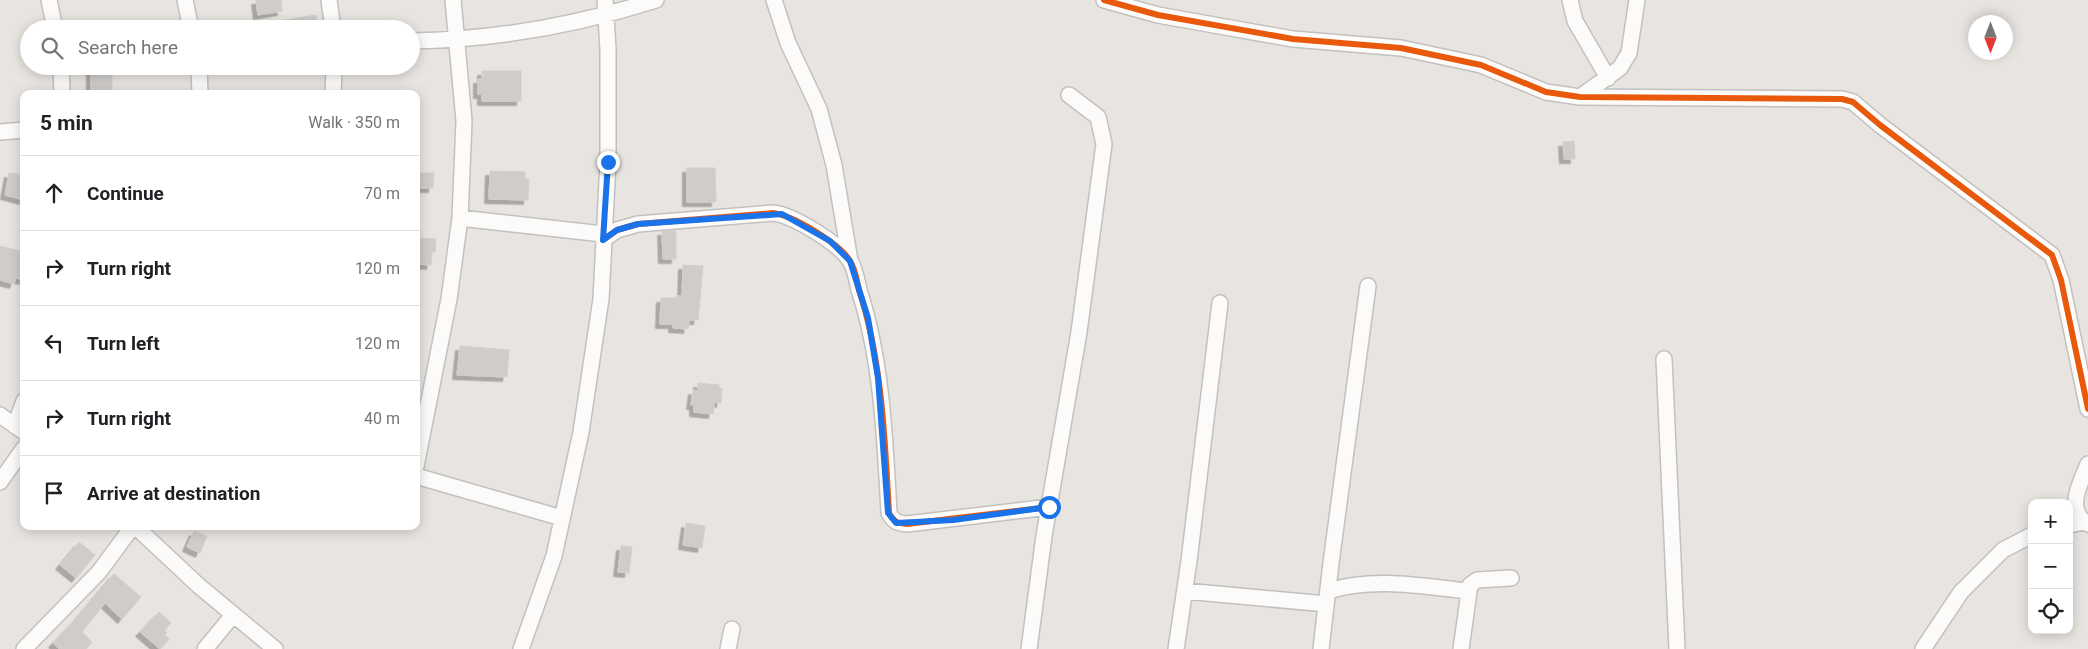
<!DOCTYPE html>
<meta charset="utf-8">
<style>
:root{--surface:#fff;--page:#f6f6f6;--text:#202124;--muted:#757577;--line:#e0e0e0}
body{margin:0;font-family:Roboto,sans-serif;background:var(--page);color:var(--text)}
.controls{position:absolute;right:15px;bottom:15px;display:grid;overflow:hidden;border-radius:10px;box-shadow:0 2px 12px #0003}
.controls button{width:45px;height:45px;display:grid;place-items:center;padding:0;border:0;border-bottom:1px solid var(--line);background:var(--surface);color:var(--text);font:25px sans-serif}
.compass{position:absolute;left:1968px;top:15px;width:45px;height:45px;border-radius:50%;background:var(--surface);box-shadow:0 2px 12px #0003;rotate:180deg}
.stop{position:absolute;width:15px;height:15px;margin:-11px;border:4px solid #1a73e8;border-radius:50%;background:#fff}
.stop.end{background:#1a73e8;border-color:#fff;box-shadow:0 1px 5px #0008}
.list{margin:0;padding:0;list-style:none}
h2{display:flex;justify-content:space-between;align-items:center;height:65px;margin:0;padding:0 20px;font-size:21px}
h2 small{font-size:16px;font-weight:400;color:var(--muted)}
.list li{display:grid;grid-template-columns:32px 1fr auto;gap:15px;align-items:center;box-sizing:border-box;height:75px;padding:0 20px;border-top:1px solid var(--line)}
.list b{display:block;font-size:19px;white-space:nowrap}
.list em{font-size:16px;font-style:normal;color:var(--muted)}
.icon{flex:none;width:28px;height:28px;fill:none;stroke:currentColor;stroke-width:2;stroke-linecap:round;stroke-linejoin:round}
.map{position:relative;flex:none;width:2088px;height:649px;overflow:hidden}
.search{position:absolute;background:var(--surface);box-shadow:0 2px 12px #0003;left:20px;top:20px;width:400px;height:55px;display:flex;align-items:center;gap:12px;box-sizing:border-box;padding:0 18px;border-radius:28px;color:var(--muted);font-size:19px}
.panel{position:absolute;background:var(--surface);box-shadow:0 2px 12px #0003;left:20px;top:90px;width:400px;height:440px;border-radius:10px}
.map>svg:first-child{display:block}
</style>
<div class="map">
<svg width="2088" height="649" viewBox="0 0 2088 649">
<defs>
<filter id="shadow"><feDropShadow dx="-4.5" dy="4.5" stdDeviation="0" flood-color="#0004"/></filter>
</defs>
<rect width="100%" height="100%" fill="#e8e4e0"/>
<path fill="#cfccca" stroke="#d3cfcc" filter="url(#shadow)" d="M256,0H281L282,11L258,15Z
M316,15L318,29H274L273,22Z
M91,69H112V94H91Z
M482,71H521V101H482V94H478V79H482Z
M1574,141L1575,159H1564L1563,142Z
M687,168H715L716,202H687Z
M490,171L525,172V179H529L528,200L489,199Z
M9,173L24,175V200L5,195Z
M416,173H434L433,188H416Z
M662,231H676V259H663Z
M416,238L436,239L435,252H432L431,265L416,264Z
M0,246L24,252V280L16,278L14,284L0,280Z
M683,265L703,266L698,320H689L688,329L673,328V324H660L661,298H676V296H682Z
M460,346L509,350L507,377L457,375Z
M698,383L719,385V388L722,389L721,403L714,402L713,414L694,412V405H691L693,390L698,391Z
M686,523L705,526L702,548L683,545Z
M194,531L207,536L200,553L187,547Z
M79,542L95,555L76,578L60,565Z
M621,546L632,547L629,573L618,572Z
M114,574L141,597L122,619L105,603L82,632L92,642L86,649H59L53,643L78,617Z
M159,612L171,623L164,630L167,633L165,635L169,639L160,649L140,632Z"/>
<g fill="none" stroke-linecap="round" stroke-linejoin="round">
<g stroke="#c2c1c1" stroke-width="18">
<path id="minor" d="M49,0L55,29
M185,0L191,29
M329,0L333,29
M774,0L788,43L819,109L834,165L850,261
M1104,0L1158,15L1293,39L1401,48L1481,65L1546,92L1580,97L1842,99L1853,102L1880,125L2052,255L2061,280L2088,409
M1570,0L1575,21L1608,78
M411,41C495,40 577,25 656,0
M61,66L62,94
M199,66L200,94
M333,94L334,66
M1580,97L1620,68L1629,53L1637,0
M0,132L24,130
M460,218L603,234
M603,240L617,230L638,224L773,213C793,215 840,244 850,261C855,268 857,281 859,290C882,360 885,440 889,513C894,522 897,523 907,524L1049,507
M1664,359L1677,649
M0,415L24,432
M15,426L24,401
M2088,464C2081,482 2064,511 2088,524
M416,466L449,299L460,218L464,121L453,0
M416,476L562,518
M0,482L24,448
M2069,525L2084,522
M135,526L199,586L275,649
M1185,591L1326,604
M1328,591C1374,577 1421,586 1468,591
M24,649L99,572L133,526
M205,649L233,615
M521,649L554,556L581,432L601,299L608,162V49L605,0
M728,649L732,629
M1029,649L1044,536L1079,332L1104,144L1098,117L1069,95
M1176,649L1189,561L1220,303
M1321,649L1331,563L1368,286
M1461,649L1470,585L1477,580L1511,578
M1923,649L1961,592L2003,550L2032,535"/>
</g>
<use href="#minor" stroke="#fcfbfa" stroke-width="15"/>
<g stroke="#fff" stroke-width="9">
<path id="cycleway" d="M1104,0L1158,15L1293,39L1401,48L1481,65L1546,92L1580,97L1842,99L1853,102L1880,125L2052,255L2061,280L2088,409
M603,240L617,230L638,224L773,213C793,215 840,244 850,261C855,268 857,281 859,290C882,360 885,440 889,513C894,522 897,523 907,524L1049,507"/>
</g>
<use href="#cycleway" stroke="#e8590c" stroke-width="6"/>
</g>
<g fill="none" stroke-linecap="round" stroke-linejoin="round">
<path stroke="#1a73e8" stroke-width="6" d="M608,162L603,240L617,230L638,224L782,214L830,241L850,261L868,318L878,378L888,513L896,523L953,520L1049,507"/>
</g>
</svg>
<div class="controls">
<button>+</button>
<button>−</button>
<button><svg class="icon" aria-label="locate" viewBox="0 0 24 24"><circle cx="12" cy="12" r="6"/><path d="M12 2v4M12 18v4M2 12h4M18 12h4"/></svg></button>
</div>
<svg class="compass" viewBox="-18 -18 36 36"><path d="M0-13l5 13h-10z" fill="#e53935"/><path d="M0 13l5-13h-10z" fill="#757577"/></svg>
<div class="stop" style="left:1049px;top:507px"></div>
<div class="stop end" style="left:608px;top:162px"></div>
<div class="search"><svg class="icon" aria-label="search" viewBox="0 0 24 24"><circle cx="10" cy="10" r="6"/><path d="M15 15l6 6"/></svg>Search here</div>
<section class="panel">
<h2>5 min<small>Walk · 350 m</small></h2>
<ul class="list">
<li><svg class="icon" aria-label="ahead" viewBox="0 0 24 24"><path d="M12 20V5M6 11l6-6 6 6"/></svg><div><b>Continue</b></div><em>70 m</em></li>
<li><svg class="icon" aria-label="right" viewBox="0 0 24 24"><path d="M7 20v-9h11M14 6l5 5-5 5"/></svg><div><b>Turn right</b></div><em>120 m</em></li>
<li><svg class="icon" aria-label="left" viewBox="0 0 24 24"><path d="M17 20v-9H6M10 6l-5 5 5 5"/></svg><div><b>Turn left</b></div><em>120 m</em></li>
<li><svg class="icon" aria-label="right" viewBox="0 0 24 24"><path d="M7 20v-9h11M14 6l5 5-5 5"/></svg><div><b>Turn right</b></div><em>40 m</em></li>
<li><svg class="icon" aria-label="arrive" viewBox="0 0 24 24"><path d="M6 21V4h12l-3 4 3 4H6"/></svg><div><b>Arrive at destination</b></div></li>
</ul>
</section>
</div>
